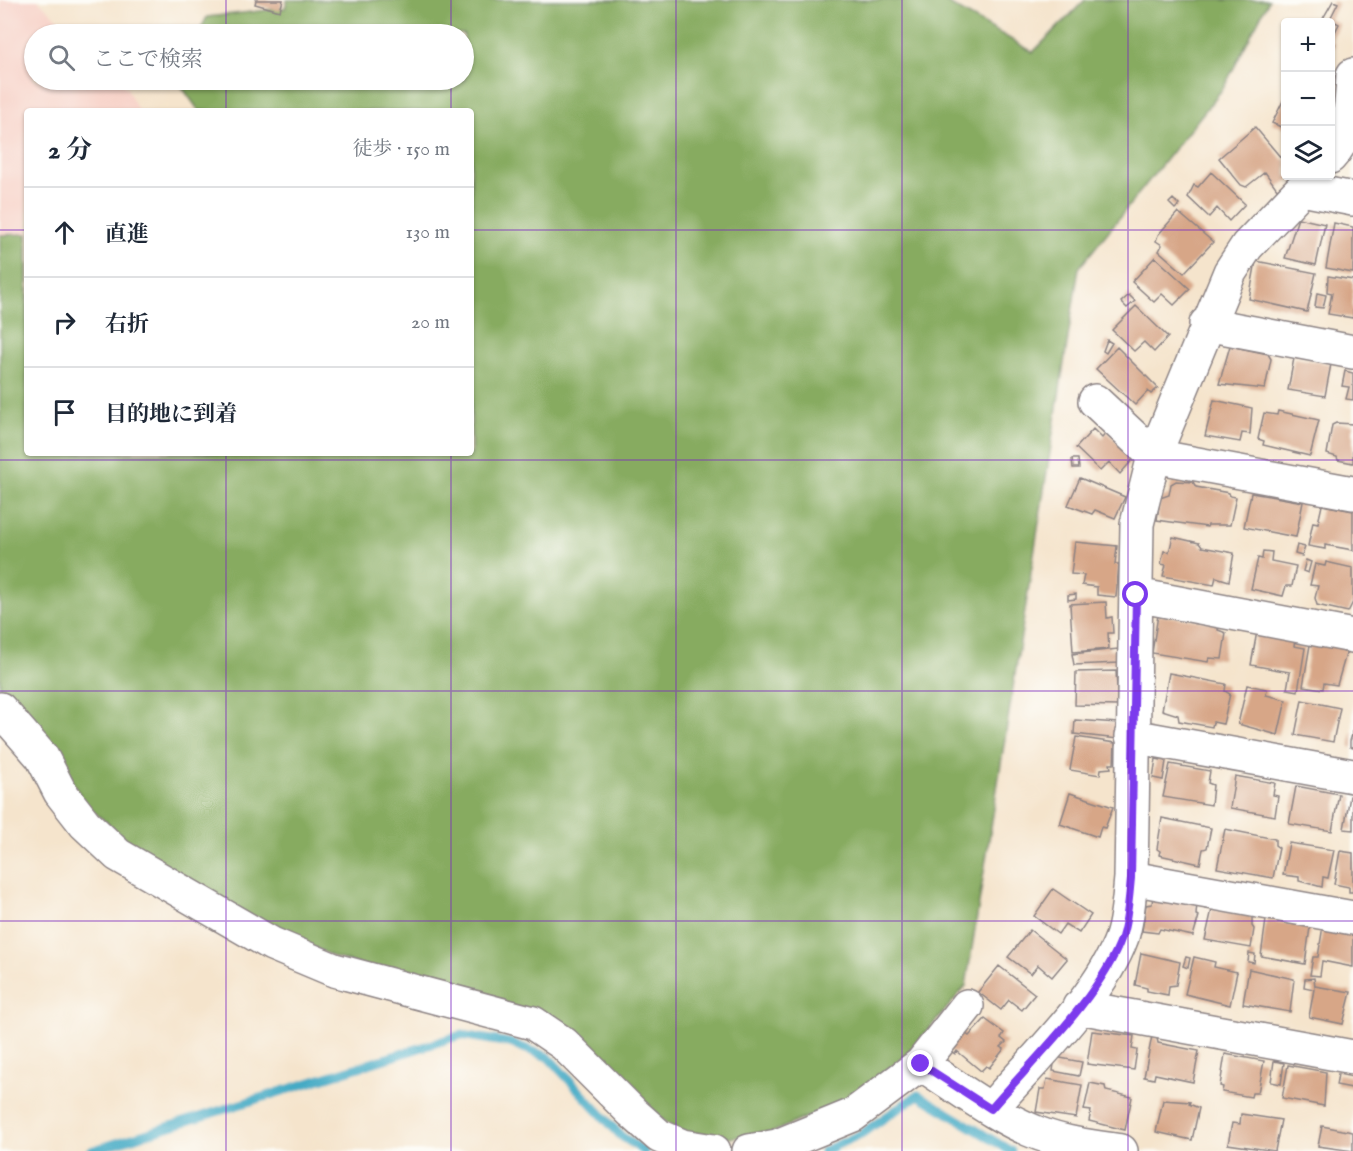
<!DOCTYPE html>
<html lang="ja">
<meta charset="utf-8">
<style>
:root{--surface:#fff;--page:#f6f6f7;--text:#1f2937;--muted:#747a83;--line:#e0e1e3}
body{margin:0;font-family:"IM FELL English","Noto Serif JP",serif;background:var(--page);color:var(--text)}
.controls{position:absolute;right:18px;top:18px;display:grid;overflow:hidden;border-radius:6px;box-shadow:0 2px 4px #0004}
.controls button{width:54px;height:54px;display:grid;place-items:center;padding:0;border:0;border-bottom:2px solid var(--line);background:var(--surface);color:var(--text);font:30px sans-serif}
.stop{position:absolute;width:18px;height:18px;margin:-14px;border:4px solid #7c3aed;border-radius:50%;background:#fff}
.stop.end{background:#7c3aed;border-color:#fff;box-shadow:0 2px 6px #0008}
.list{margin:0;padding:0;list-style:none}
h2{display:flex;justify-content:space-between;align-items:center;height:78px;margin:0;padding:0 24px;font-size:26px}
h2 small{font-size:20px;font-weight:400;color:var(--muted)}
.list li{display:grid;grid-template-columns:39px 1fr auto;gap:18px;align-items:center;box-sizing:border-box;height:90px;padding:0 24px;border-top:2px solid var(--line)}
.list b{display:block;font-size:22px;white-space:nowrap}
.list em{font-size:20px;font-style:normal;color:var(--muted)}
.icon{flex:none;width:33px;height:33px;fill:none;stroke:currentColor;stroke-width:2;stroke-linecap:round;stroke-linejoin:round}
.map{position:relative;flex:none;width:1353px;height:1151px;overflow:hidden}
.search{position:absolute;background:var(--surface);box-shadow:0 2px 4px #0004;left:24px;top:24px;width:450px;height:66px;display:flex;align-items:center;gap:15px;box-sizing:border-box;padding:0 21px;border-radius:33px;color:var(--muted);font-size:22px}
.panel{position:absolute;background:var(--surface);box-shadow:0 2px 4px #0004;left:24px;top:108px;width:450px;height:348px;border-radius:6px}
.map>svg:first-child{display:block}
</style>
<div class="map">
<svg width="1353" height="1151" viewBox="0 0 1353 1151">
<rect width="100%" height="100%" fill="#fdfcf7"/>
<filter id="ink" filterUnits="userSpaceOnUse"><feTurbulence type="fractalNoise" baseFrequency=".0167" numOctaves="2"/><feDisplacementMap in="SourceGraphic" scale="12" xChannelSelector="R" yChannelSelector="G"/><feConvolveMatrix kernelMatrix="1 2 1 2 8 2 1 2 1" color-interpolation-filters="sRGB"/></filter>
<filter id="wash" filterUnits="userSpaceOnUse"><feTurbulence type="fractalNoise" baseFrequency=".008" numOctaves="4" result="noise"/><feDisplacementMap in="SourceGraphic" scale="24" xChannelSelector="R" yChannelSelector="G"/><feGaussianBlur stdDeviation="1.35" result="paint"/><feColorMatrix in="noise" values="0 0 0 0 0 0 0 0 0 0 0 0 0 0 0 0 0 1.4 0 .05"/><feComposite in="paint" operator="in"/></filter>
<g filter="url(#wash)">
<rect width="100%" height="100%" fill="#f5e4cc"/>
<path fill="#f7d1c7" d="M0,0H38L73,34H34V80H118L127,88L138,111H27V234L0,235Z"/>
<path fill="#87ab60" stroke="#54664e" stroke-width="1.5" d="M287,0H942L1033,52L1085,0H1269L1224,87L1079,268L966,986L906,1056L847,1099L769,1134L728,1138L679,1131L658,1117L553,1018L336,958L256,920L139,851L85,804L63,765L0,688V235L27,234V453H471V111H199L177,80H464V34H198L207,17L285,8Z"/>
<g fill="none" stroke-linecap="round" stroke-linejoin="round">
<path stroke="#45aac5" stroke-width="9" d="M91,1151L461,1035L510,1043L548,1057L621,1136L644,1151
M824,1151L861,1134L918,1095L1011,1151"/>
</g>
<g id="blocks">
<path fill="#d7a687" d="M256,0H283L280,11L255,4Z
M1333,1L1338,3L1330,19L1339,24L1331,40L1335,44L1330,54V22H1321Z
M1330,70L1336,73L1330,86Z
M1286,95V129L1272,123Z
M1255,127L1282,159L1286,160V176H1294L1277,189L1265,172L1246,187L1241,185L1219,158Z
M1211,172L1245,204L1229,221L1217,208L1209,217L1188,197L1194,185L1198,187Z
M1173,199L1179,205L1175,209L1169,203Z
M1178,212L1213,242L1184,273L1159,251L1162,245L1156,241L1158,235Z
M1298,218L1325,224L1316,265L1285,258Z
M1334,223L1353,227V273L1326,268Z
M1155,257L1190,289L1174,305L1162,294L1154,302L1132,282Z
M1256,261L1316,273L1307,312L1249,299Z
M1328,276L1353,280V318L1328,314L1332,293L1327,292Z
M1317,293L1326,295L1323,308L1315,307Z
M1129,295L1135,301L1127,308L1121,302Z
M1136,306L1168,337L1154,352L1144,342L1134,351L1112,330Z
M1107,340L1112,343L1106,353L1103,351Z
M1230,346L1268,354L1271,359L1265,389L1219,384Z
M1117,347L1158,388L1151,394L1148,391L1135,405L1096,369Z
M1294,358L1331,364L1325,396L1288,390Z
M1345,371L1353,373V400L1346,399L1349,387L1342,386Z
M1214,400L1252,408L1250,434L1242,433L1240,442L1205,436Z
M1278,411L1319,420L1310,456L1263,445L1264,441L1258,439L1264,413L1277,415Z
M1336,423L1353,424V463L1338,460L1337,457L1327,454L1332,425Z
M1093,429L1102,438L1107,432L1135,457L1120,474L1109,462L1100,471L1076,448Z
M1072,459H1078L1079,468H1073Z
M1080,478L1125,497L1115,518L1095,510L1092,514L1068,505Z
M1176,481L1193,482L1196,487L1229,493L1230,496L1236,497L1230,525H1208L1207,527L1157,520L1160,498L1169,495L1171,484Z
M1251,493L1303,502L1296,537L1244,527Z
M1322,505L1353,511V550L1325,545V549L1308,546L1313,522L1318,523Z
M1173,537L1199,543L1202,547L1234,553L1229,581L1216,577L1214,585L1163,576L1166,565L1161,564L1164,551L1169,552Z
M1075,542L1117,546L1115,564H1119L1116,597L1097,595V587L1082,585L1084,575L1071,574Z
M1297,545L1305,547L1302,556L1295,554Z
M1263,551L1272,552L1271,561L1296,566L1292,586H1286L1283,596L1251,589L1258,558L1262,559Z
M1306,560L1311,562L1308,573L1303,571Z
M1326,562L1353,568V602L1348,612L1317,605L1315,598L1318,586L1310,585L1315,564L1325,566Z
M1076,594V599L1068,600V595Z
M1106,602L1107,618L1112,617L1113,633H1108L1109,649L1073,652L1070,604Z
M1158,615L1219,623L1218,630L1226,633L1222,659L1209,658L1208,662L1152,653Z
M1257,631L1295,638L1294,646L1305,648L1298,691L1287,689L1290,672L1251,665Z
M1311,639L1348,647L1337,685L1324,683L1323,689L1303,686Z
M1118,649L1119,663L1074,665L1072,654Z
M1116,671L1118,706L1075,705L1076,672Z
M1169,673L1226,684L1225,691L1230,694L1223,724L1213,722L1212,727L1179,721L1178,715L1162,710Z
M1247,685L1267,689L1266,695L1286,700L1278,735L1238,724Z
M1302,700L1340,708L1333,742L1295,735Z
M1075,720L1118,723V739L1074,734Z
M1353,731V748L1350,747V741Z
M1076,737L1115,743L1114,764H1110L1111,768L1101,769L1100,775L1070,770Z
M1156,759L1166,761L1163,780L1153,778Z
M1170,764L1210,771L1208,783L1213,785L1211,805L1163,797Z
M1235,776L1275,783L1273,795L1278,796L1275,816L1230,808Z
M1296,786L1339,794L1332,831L1289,824Z
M1070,793L1113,807L1105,828L1101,827L1098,837L1060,824Z
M1350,796H1353V830L1344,829Z
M1162,818L1211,828L1207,848L1203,849L1200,864L1159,855L1160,851L1157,849Z
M1225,829L1275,839V845L1279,848L1273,878L1217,868Z
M1289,843L1334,850L1328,878L1323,877L1322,887L1299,881V877L1283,875Z
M1340,851L1353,853V892H1349V887L1334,884Z
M1053,889L1091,915L1079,933L1065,924L1058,934L1034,916Z
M1153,894L1197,903L1196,915L1199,916L1193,936L1160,929L1158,933L1142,931L1146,905L1152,904Z
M1212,909L1252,916V926L1254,929L1251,948L1205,940Z
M1266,920L1310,927L1305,964L1261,956Z
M1323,926L1353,928V967L1322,961L1320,976L1310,975L1313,957H1318Z
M1030,930L1067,959L1052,977L1038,965L1031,974L1008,957Z
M1141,953L1180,962L1176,985L1169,986L1168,995L1147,991V988L1135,985Z
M1249,953L1255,954L1254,963L1248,962Z
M1186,957L1190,958L1188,968L1183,966Z
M1194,957L1215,962L1214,967L1237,972L1230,1005L1185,994Z
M999,966L1035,994L1022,1010L1009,1000L1001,1010L978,992Z
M1249,969L1294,979L1290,1012L1243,1004Z
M1314,978L1315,986L1351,992L1343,1024L1309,1017L1314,989L1304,987L1305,979Z
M985,1019L1004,1033L1001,1038L1006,1042L1001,1047L1004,1049L989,1068L986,1066L981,1071L957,1051L955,1054L946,1048L960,1030L969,1036Z
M1092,1031L1134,1036L1132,1049L1137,1050L1134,1070L1087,1064Z
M1152,1036L1157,1038L1158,1043L1199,1051L1193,1082L1155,1074L1154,1079L1144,1077Z
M1225,1054L1264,1061L1258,1093H1252L1251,1097L1222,1092L1223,1087L1220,1086Z
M1055,1057L1082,1062L1079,1076L1053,1071Z
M1274,1061L1284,1063L1281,1084L1271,1082Z
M1288,1065L1326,1072L1324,1106L1282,1098Z
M1338,1074L1353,1077L1352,1088L1336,1085Z
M1047,1079L1082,1085L1076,1118L1036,1112L1040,1089H1045Z
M1090,1083L1105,1086L1106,1091L1132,1097L1125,1130L1089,1121L1091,1111L1084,1110Z
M1163,1100L1190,1102L1189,1104L1199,1108L1192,1140L1156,1132Z
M1241,1114L1281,1120L1275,1151L1228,1144L1232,1123L1240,1124Z
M1322,1126L1353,1132V1151L1318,1146Z"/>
</g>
</g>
<g filter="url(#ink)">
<use href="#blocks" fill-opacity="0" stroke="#8c8384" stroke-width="1.5"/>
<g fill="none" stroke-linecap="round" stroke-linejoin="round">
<g stroke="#8c8384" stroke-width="36">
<path id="street" d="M1330,157C1350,135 1352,103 1353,75
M1302,189L1353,199
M1206,324L1353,352
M1095,401L1154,456L1353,493
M1136,595L1353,636
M0,709L42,757L60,792L85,824L118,855L272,944L334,970L533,1023L564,1044L632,1112L659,1136L682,1146L714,1151
M1132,736L1353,776
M1131,878L1353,918
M1079,1007L1353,1057
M921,1064L967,1006
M991,1109C1032,1061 1101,996 1122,937C1128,918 1129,898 1131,878L1137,524L1154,456L1230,272L1247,246L1314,176
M749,1151L777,1146L853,1115L921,1064C959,1088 997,1118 1040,1134C1066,1144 1094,1147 1121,1151"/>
</g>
<use href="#street" stroke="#fff" stroke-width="33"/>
</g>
</g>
<g fill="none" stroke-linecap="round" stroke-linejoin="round" filter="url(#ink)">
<path stroke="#7c3aed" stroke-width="8" d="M921,1064L991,1109C1032,1061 1101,996 1122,937C1128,918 1129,898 1131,878L1136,595"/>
</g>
<path fill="none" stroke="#7b2cbf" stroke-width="1.5" stroke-opacity="0.55" d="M226,0V34M451,0V34M676,0V1151M902,0V1151M1128,0V1151M226,80V111M451,80V111M0,230H27M471,230H1353M226,453V1151M451,453V1151M0,460H1353M0,691H1353M0,921H1353"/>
</svg>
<div class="controls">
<button>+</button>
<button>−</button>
<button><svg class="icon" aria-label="layers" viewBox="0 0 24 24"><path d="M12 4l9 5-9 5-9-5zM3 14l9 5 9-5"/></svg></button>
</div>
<div class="stop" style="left:1136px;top:595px"></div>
<div class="stop end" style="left:921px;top:1064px"></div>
<div class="search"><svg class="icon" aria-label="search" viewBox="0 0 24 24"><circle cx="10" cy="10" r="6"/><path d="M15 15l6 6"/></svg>ここで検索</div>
<section class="panel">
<h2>2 分<small>徒歩 · 150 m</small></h2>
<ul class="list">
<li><svg class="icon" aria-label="ahead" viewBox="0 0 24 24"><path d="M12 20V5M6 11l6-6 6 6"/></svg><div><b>直進</b></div><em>130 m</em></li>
<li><svg class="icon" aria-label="right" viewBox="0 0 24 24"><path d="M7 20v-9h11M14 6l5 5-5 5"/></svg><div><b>右折</b></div><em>20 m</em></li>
<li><svg class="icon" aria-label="arrive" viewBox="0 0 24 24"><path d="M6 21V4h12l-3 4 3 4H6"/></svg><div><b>目的地に到着</b></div></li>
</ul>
</section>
</div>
